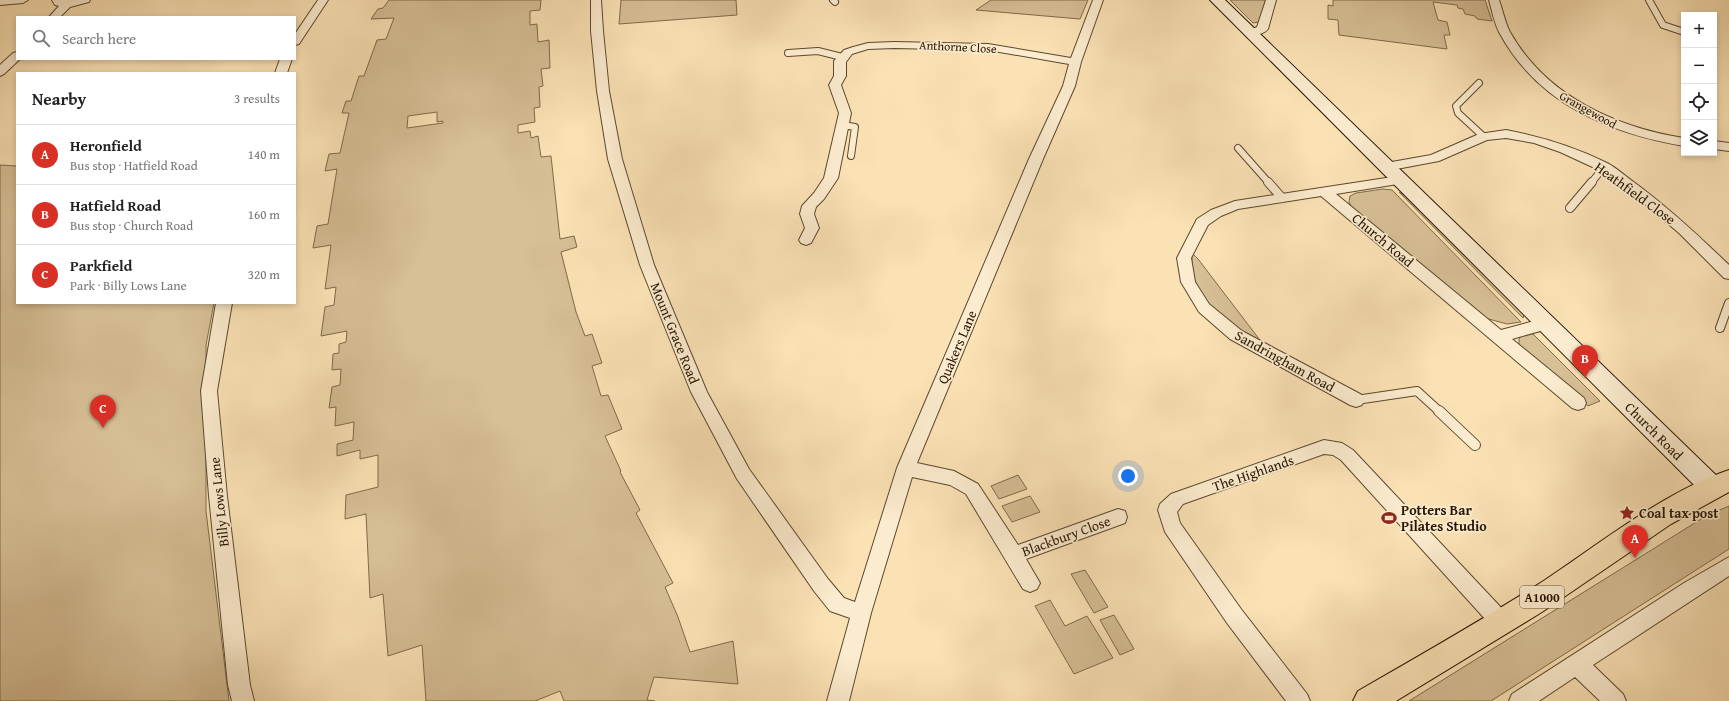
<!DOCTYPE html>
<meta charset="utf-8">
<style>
:root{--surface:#fff;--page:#f6f6f6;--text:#222;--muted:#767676;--line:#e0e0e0;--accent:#d93025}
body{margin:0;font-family:"Gentium Book Plus",serif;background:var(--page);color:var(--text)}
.controls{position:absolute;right:12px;top:12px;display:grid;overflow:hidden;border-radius:0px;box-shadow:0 2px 6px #0003}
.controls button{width:36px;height:36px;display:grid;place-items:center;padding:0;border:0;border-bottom:1px solid var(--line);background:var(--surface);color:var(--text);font:20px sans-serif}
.you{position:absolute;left:1128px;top:476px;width:14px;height:14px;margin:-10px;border:3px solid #fff;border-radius:50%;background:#1a73e8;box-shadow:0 0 0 6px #1a73e833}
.badge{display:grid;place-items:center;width:26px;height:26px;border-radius:50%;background:var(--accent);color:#fff;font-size:13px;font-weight:700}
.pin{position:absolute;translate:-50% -33px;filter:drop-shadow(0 1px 2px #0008)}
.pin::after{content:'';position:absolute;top:21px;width:14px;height:12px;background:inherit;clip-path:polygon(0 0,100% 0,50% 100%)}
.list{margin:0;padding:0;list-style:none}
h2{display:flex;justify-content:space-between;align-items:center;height:52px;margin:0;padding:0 16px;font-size:17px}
h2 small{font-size:13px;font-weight:400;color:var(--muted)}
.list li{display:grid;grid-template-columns:26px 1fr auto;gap:12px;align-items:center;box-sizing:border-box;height:60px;padding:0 16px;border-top:1px solid var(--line)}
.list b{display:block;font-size:15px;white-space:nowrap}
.list p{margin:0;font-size:13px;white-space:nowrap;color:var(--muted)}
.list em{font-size:13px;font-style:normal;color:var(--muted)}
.icon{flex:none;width:22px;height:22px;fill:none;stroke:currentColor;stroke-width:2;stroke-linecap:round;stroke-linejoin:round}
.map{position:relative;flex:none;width:1729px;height:701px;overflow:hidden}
.search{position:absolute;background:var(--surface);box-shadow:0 2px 6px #0003;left:16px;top:16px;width:280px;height:44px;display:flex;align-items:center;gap:10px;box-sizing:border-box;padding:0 14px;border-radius:0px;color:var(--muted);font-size:15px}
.panel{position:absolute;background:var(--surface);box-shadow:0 2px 6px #0003;left:16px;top:72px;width:280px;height:232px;border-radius:0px}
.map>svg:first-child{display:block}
</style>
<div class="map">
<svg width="1729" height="701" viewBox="0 0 1729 701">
<rect width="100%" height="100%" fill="#fbe2b5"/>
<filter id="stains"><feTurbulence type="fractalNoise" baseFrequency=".005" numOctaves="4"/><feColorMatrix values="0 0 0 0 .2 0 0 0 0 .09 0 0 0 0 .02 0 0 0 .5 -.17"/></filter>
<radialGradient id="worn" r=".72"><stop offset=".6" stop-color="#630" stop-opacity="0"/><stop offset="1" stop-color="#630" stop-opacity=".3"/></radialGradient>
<path fill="#d7bf96" stroke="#7e6a4b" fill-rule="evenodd" d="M389,0H541L540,10L530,11V25L537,24L538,42L549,40L550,68L541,69L543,86L539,87L540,107L534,108L535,122L518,125V133L530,131L531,138L538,136L541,157L551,156L560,239L574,236L577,247L561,252L576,312L585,336L592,334L602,363L592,366L601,396L608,395L622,429L605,436L621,471L620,472L640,510L636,513L673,583L665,587L678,617L690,652L733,641L738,684L654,677L647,700L655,701H564L560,691L535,701H426L422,645L388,656L383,594L370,598L366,514L345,519L346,495L378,487V455L360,459V450L337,456V444L353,440L354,422L335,426L336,407L329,408L332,387L340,385L341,369L332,370L333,354L339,353V344L346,342L347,331L321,336L325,307L334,305L336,287L325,289L331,245L313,248L317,226L328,224L337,169L325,171L329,154L340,153L349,113H342L346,101H351L359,76H364L377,40L386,39L394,18L371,19L378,9L383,8ZM437,112V122L443,121V123L407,128L408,116Z
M621,0H736L737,15L619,24Z
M991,0H1088L1080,19L976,10Z
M1230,0H1266L1259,22L1253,23Z
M1333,0H1485L1492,21L1477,19L1475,16L1465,14L1463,9L1458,8L1457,5L1433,2L1438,20L1447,22L1450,35H1444L1447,49L1339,35L1338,20L1328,19V5L1333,6Z
M0,165L17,166V303H214L206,345V511L229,701H0Z
M1383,189L1392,190L1521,322L1507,324L1485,318L1352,208L1349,202L1350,196L1356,193Z
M1399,192L1408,197L1521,310L1524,315L1523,318Z
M1192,253L1198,259L1266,348C1241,334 1205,309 1195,281C1191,272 1192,263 1192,253Z
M1527,333L1533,334L1600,401L1588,406L1526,351L1519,344V339L1522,335Z
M1018,475L1027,489L999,499L991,486Z
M1030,496L1040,512L1012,522L1002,506Z
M1729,506V549L1491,701H1409L1706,516Z
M1085,570L1108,607L1094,613L1071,574Z
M1050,600L1065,626L1087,616L1113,658L1074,674L1035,606Z
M1114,615L1134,649L1120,655L1100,620Z"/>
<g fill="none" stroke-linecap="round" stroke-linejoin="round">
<g stroke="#5b482d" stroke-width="8">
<path id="lane-far2" d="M833,0L835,2
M1649,0L1663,25L1684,32
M788,53L818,51L842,57
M1479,83L1456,106L1458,113L1484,137
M843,125L855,127L851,156
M1238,148L1269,183
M1591,183L1604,167"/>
</g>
<g stroke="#5b482d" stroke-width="10">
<path id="lane-far1" d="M1268,182L1282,198
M1570,208L1592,182
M1720,328L1729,303
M1356,400L1417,391L1440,412"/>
</g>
<g stroke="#5b482d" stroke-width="12">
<path id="lane" d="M1439,411L1475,445"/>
</g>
<g stroke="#5b482d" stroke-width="2">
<path id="street" d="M0,0H28L23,3L0,5Z
M52,0H90L89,2L70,7L60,17H49L59,6L55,5Z
M318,0H328L299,44L295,45V34Z
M591,0H601L603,31L609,91L622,159L654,265L707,392L749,469L828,579L844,598L855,602L897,468L1029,159L1063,86L1069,64L988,50L894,48L868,49L852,54L846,62V76L841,85L851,113L838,178L824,199L816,207L814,214L819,228L811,243L806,245L801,243L799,240L805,228L800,214L802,206L814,193L824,178L839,113L829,85L834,76V61L844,50L853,47L868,43L894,42L988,44L1071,58L1093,0H1103L1081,62L1075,86L1043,159L917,463L954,471L978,484L1018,545L1118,509L1125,511L1127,517L1125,523L1026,559L1040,583L1037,589L1030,592L1023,589L966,494L950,485L912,477L871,613L849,701H827L850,618L830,611L814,591L737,479L691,392L640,265L608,159L597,91L591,31Z
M1266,0H1276L1268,29C1264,34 1253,37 1247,35L1245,33L1247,31L1257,27Z
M1489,0H1499C1503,11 1505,22 1510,32C1546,96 1615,127 1684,138V146C1608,133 1537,103 1499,32C1494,22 1492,11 1489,0Z
M17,52V59H20L4,74L0,76V65L13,53Z
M280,59H292L287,73H275Z
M1506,130C1542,137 1575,147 1607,163C1617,168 1626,177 1635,183C1669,208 1699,236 1729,265V279L1724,278L1679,233L1640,200L1599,170L1560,152L1534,143L1506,138L1487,140L1439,161L1386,171L1381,170L1379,167L1381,164L1386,163L1431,155L1479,134Z
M1714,141L1729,143V151L1714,149Z
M1399,176L1404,177L1406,180L1404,183L1336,194L1501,330L1545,318L1551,320L1553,324L1551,328L1512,339L1584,398L1586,403L1584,408L1578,410L1572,408L1321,196L1238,209L1221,216L1208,225L1191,258L1195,282L1209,304L1242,331L1362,395L1364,400L1362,405L1356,407L1350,405L1230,339L1199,312L1181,282L1177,258L1197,219L1211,210L1235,201Z
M216,303H232L217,391L227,496L250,685L254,701H232L228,685L209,496L201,391Z
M1324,440L1342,443L1353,450L1509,616L1512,623L1509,630L1502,632L1495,630L1341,460L1333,455L1324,454L1183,504L1177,512L1180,523L1241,609L1307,694L1310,701H1286L1227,623L1165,532L1158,510L1160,504L1171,494Z
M1729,557V576L1593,665L1623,694L1626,701H1600L1575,677L1539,701H1509L1512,694L1684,583Z"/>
</g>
<g stroke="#261400" stroke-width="2">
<path id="secondary" d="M1210,0H1225L1721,480L1724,487L1721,494L1712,497L1703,494Z"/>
</g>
<g stroke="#261400" stroke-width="2">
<path id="primary" d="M1729,470V492L1671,524L1542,612L1396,701H1353L1358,691C1421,655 1484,619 1545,580C1602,542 1664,492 1729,470Z"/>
</g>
<use href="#lane-far2" stroke="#fceccf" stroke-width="6"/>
<use href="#lane-far1" stroke="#fceccf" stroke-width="8"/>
<use href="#lane" stroke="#fceccf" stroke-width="10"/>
<use href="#street" fill="#fceccf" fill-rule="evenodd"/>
<use href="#secondary" fill="#fceccf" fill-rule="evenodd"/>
<use href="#primary" fill="#fbe2b5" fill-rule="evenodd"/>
</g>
<defs>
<g id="sight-bare" transform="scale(1.2)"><path d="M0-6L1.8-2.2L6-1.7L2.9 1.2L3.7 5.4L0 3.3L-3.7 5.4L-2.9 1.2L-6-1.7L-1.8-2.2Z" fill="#8f2418" stroke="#fceccf" stroke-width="2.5" paint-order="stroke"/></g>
<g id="stadium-bare" transform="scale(1.2)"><path d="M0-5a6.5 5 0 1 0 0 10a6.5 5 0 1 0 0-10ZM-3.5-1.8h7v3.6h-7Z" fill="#8f2418" stroke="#fceccf" stroke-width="2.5" paint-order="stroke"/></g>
</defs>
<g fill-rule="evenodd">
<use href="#sight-bare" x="1627" y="513"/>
<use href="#stadium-bare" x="1389" y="518"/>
</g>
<g text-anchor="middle" stroke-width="3.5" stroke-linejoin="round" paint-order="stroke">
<g font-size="12" fill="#261400" stroke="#fceccf">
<text transform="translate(958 47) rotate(3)" y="4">Anthorne Close</text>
<text transform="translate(1588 110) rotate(29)" y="4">Grangewood</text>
</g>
<rect fill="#fceccf" stroke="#66553e" stroke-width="1" x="1520" y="586" width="44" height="22" rx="3"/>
<g font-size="13" font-weight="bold" fill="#261400">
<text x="1542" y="602">A1000</text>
</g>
<g font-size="14" fill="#261400" stroke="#fceccf">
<text transform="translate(1635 193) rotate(36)" y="5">Heathfield Close</text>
<text transform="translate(1383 240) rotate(40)" y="5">Church Road</text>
<text transform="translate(675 333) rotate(68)" y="5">Mount Grace Road</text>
<text transform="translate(957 347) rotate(-67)" y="5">Quakers Lane</text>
<text transform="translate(1285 361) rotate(29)" y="5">Sandringham Road</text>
<text transform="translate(1654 431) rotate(45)" y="5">Church Road</text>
<text transform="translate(1253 473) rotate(-19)" y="5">The Highlands</text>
<text transform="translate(219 502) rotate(-96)" y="5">Billy Lows Lane</text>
<text transform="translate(1066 536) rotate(-20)" y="5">Blackbury Close</text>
</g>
<g font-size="14" font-weight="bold" fill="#261400" stroke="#fceccf" text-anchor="start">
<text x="1401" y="515">Potters Bar<tspan x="1401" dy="16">Pilates Studio</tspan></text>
<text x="1639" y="518">Coal tax post</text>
</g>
</g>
<rect width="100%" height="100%" filter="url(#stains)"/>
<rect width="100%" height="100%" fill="url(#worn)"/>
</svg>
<div class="controls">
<button>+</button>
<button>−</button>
<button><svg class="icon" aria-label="locate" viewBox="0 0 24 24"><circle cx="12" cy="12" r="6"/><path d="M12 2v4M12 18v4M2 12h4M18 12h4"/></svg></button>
<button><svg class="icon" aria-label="layers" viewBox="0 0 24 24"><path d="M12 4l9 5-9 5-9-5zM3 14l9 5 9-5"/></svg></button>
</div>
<div class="you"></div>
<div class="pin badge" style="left:1635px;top:558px">A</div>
<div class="pin badge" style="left:1585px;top:378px">B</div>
<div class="pin badge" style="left:103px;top:428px">C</div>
<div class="search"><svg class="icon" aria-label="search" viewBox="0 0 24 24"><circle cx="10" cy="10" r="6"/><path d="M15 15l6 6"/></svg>Search here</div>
<section class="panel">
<h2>Nearby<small>3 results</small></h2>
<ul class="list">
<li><span class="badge">A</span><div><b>Heronfield</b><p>Bus stop · Hatfield Road</p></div><em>140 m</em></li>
<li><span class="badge">B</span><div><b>Hatfield Road</b><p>Bus stop · Church Road</p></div><em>160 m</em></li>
<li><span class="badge">C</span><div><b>Parkfield</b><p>Park · Billy Lows Lane</p></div><em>320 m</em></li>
</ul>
</section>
</div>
